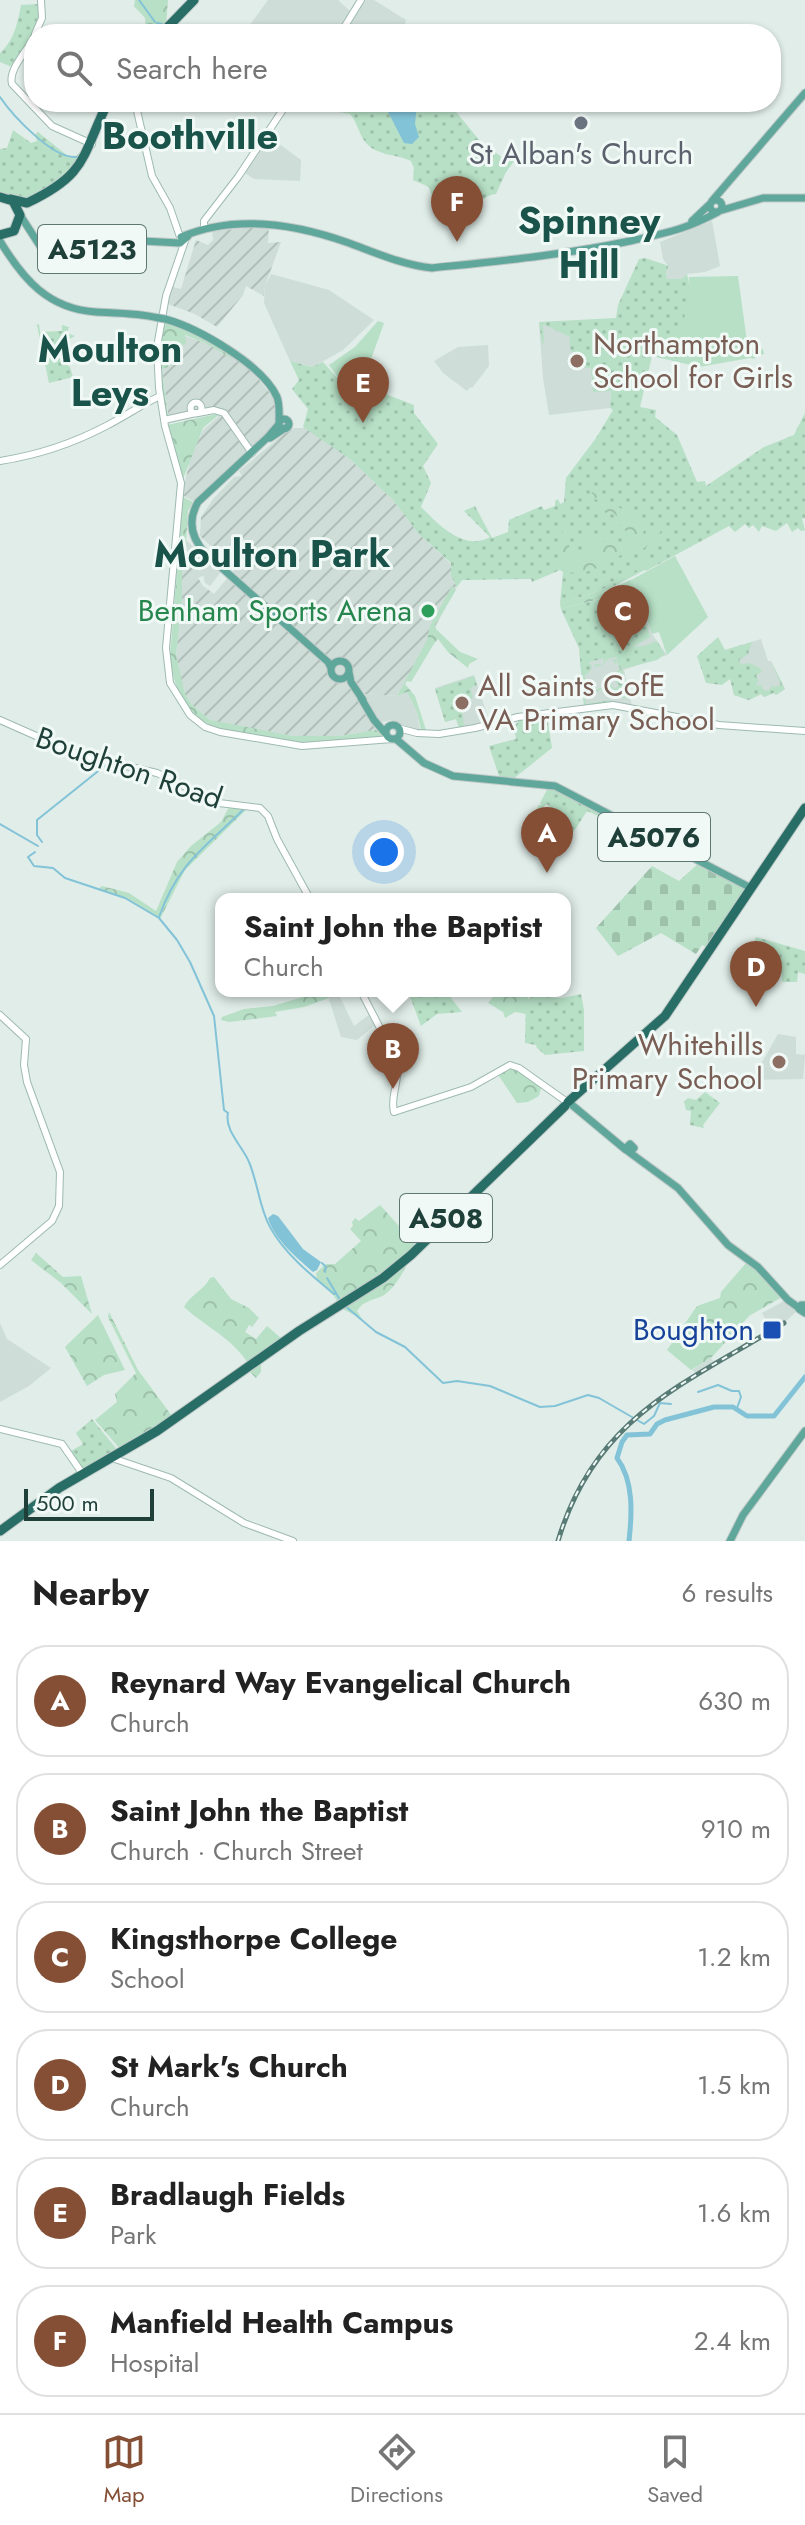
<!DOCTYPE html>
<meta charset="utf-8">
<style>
:root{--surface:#fff;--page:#f6f6f6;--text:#222;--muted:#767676;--line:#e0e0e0;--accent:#854f35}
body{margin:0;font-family:Jost,sans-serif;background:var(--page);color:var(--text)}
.scale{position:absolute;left:24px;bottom:20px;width:130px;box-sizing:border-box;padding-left:8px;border:4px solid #1f3f39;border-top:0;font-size:22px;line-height:28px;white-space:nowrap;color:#1f3f39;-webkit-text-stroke:6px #f1f9f6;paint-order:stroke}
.you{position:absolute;left:384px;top:852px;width:28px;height:28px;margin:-20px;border:6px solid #fff;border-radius:50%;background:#1a73e8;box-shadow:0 0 0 12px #1a73e833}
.badge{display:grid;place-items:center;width:52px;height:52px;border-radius:50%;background:var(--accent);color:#fff;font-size:26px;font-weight:700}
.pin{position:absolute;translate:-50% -66px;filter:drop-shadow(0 2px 4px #0008)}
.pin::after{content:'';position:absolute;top:42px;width:28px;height:24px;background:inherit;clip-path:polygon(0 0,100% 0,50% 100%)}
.popup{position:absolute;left:215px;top:893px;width:356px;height:104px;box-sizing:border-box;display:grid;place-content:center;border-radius:16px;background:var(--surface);filter:drop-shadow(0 2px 6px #0005);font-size:26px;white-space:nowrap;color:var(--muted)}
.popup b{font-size:30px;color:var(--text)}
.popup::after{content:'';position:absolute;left:50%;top:100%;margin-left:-16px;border:16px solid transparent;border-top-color:var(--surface)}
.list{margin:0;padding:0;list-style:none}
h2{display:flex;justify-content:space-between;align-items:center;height:104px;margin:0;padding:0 32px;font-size:34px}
h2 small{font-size:26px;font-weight:400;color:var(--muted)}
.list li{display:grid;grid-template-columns:52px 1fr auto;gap:24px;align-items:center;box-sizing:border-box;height:112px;margin:0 16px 16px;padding:0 16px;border:2px solid var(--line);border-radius:32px}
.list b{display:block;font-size:30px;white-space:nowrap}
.list p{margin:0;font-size:26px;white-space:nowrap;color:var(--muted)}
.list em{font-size:26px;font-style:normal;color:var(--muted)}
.icon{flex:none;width:44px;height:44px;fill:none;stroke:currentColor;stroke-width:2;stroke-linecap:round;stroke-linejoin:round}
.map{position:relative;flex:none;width:805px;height:1541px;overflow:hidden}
.search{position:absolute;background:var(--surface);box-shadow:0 2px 6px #0004;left:24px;right:24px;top:24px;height:88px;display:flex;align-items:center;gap:20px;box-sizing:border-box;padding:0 28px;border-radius:32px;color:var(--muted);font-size:30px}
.sheet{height:872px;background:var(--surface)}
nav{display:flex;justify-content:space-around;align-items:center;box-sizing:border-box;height:112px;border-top:2px solid var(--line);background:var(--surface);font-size:22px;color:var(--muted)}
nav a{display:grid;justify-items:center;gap:4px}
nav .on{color:var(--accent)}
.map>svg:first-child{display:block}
</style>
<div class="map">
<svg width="805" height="1541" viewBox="0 0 805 1541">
<defs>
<pattern id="industrial-furrows" width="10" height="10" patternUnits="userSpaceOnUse" patternTransform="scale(2)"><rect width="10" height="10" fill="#ceddd7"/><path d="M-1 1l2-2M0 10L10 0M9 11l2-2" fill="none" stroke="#b0bfb9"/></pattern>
<pattern id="grass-dots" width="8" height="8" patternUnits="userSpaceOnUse" patternTransform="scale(2)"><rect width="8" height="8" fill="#b7e0c6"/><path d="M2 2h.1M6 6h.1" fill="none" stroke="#9dc1ab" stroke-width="1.8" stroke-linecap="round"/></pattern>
<pattern id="forest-crowns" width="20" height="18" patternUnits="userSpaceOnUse" patternTransform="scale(2)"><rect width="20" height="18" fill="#b7e0c6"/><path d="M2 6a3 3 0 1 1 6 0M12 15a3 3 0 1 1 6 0" fill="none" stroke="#9dc1ab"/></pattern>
<pattern id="cemetery-stones" width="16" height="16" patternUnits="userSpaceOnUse" patternTransform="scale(2)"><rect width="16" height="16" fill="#b7e0c6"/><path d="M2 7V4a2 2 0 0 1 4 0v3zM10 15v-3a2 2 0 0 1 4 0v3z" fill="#9dc1ab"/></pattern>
</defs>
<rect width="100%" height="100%" fill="#e0ede8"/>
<path fill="#ceddd7" d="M268,0H338L350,11L336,34H240L247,29Z
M366,0H374L406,20L402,34L344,33Z
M270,137L301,160L300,181L254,179L245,173Z
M712,221L720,266L705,272L687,274L681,279H667L666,271L669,267L663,259L660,242Z
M271,274L329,290L374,320L343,350L313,367L290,361L264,303L265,286Z
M539,322L613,351L610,408L549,415L543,378Z
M488,345L489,366L472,388L470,387L467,391L443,373L434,361L458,347Z
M186,540L221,572L210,586L205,583L203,574L182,553Z
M639,598L652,634L667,655L624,670L632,706H584L579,648L561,609L605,610Z
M761,639L768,661H771L785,689L776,695L774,693L764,697L761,694L749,700L734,695L725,650Z
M474,675L490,723L464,727L456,719L445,722L435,688Z
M407,692L417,712L420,731L390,720L383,722L378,719L365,700L364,694L397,696Z
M337,991L354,1026L370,1014L375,1025L357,1040L341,1037L328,996Z
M778,1034L796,1037V1054L805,1055L803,1079L752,1080Z
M784,1301L796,1312L783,1324L694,1375L696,1373L692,1370L711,1358L713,1361L723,1357L771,1329L762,1313Z
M0,1323L7,1339L51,1368L29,1386L0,1402Z"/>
<path fill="url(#industrial-furrows)" d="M269,226L268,243L281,242L265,286L264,296L246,286L243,295L217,327L195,314L168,304L172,287L181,289L196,240L208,245L213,240L212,231Z
M185,336L205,343L233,356L250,369L278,403L276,422L267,437L245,452L195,502L182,495L191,455L203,430L221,414L214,412L169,421L162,368L164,349L185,344Z
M295,428H305L318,436L350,459L393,500L418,533L451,564V576L457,587L397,696L364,694L358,698L376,730L339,736H293L224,724L210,720L192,705L185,694L179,673L176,655L182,600V553L204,575L198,578L203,586L214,594L235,569L200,536L201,517L213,499L234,477L242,476L239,471L285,433Z"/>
<path fill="url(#grass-dots)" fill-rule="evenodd" d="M40,4C42,27 26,49 12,67L0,62V53C14,41 18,22 21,5Z
M312,102H448L480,141L507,161L516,153L517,157L506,172L496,194C482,195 474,211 460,211C452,210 442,206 434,203L429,187L413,180L414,168L411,161C396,154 379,156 367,144C359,136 358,123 350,114L317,108Z
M13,130L31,143L37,141L35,135L38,132L69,157L76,156L83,149L77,168L26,202L0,194V149L7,148Z
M645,258L669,266L666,271L667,279H681L687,274C696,304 677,332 678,362L652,356L640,407L656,410L655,417L677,435L697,482L705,481L706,486L764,447L794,435L805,413V518L802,519L805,530L801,531L798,528L792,532L787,523L776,531L762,526L759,532L753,525L749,528L745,524L735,532L729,526L646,571L644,569L601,590L560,604L563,572L560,570L532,582L531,579L462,580L457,587L451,576V563L418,533L393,500L350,459L303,427L308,409L292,389L299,380L290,361L312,367L323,362L341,382L360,390L362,385L414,405V413L438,444L423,466L431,483L421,507C438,524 464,552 490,537L464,511L475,506L492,538L508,532L509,520L542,506L544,510L555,506V501L558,499L560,504L564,502L566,478L596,438L613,410L610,408L611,391L593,392L591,368H585L584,355L574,356L570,348V337L543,324L544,341L542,345L539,322L616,318L618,305L639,259Z
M39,324L40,332L62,331V325L69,327L67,333L75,336L68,340L64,335L55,348L56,355L70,367L73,377L49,383L37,325Z
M633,579L650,637L633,647L644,646L657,641L665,654L657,660L622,669L631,699L622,698L621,691L604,688L585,698L586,704L610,700L611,703L584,706L579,648L561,609L600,599L599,594ZM616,657L618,659L613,660L616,664L617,660L619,668L624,666L612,675L619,686L614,689L610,683L586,695L585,674H588L592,667L589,662L604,658L603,664H595L596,667L605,663V660L609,661L607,659Z
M718,637L725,650L752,642L748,654L739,660L741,665L749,663L760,668L762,672L756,675L759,682H756L758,687L760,684L764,690L768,691L773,685L769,678L774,687L781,685L771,661L785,689L776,695L774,693L764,697L761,694L749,700L734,695L730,679L722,685L706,683L697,656Z
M474,676L477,685L470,688L473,697L462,709L464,727L459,728L456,719L445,722L435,689Z
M547,716L552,748L513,779H500L489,746L516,739L514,727L520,719Z
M549,786L644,833L653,842L607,816L603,818L587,811L571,836L567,837L538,823L544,826L546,820V826L551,828L553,824L551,821L557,816L547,804L537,813L539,818L535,822L531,820L539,805H542L540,803Z
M756,937L805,951V974L798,972L797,982H782L781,963C767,957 763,957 752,968L733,956L735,952L747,960Z
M412,991H450L451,998L462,1012L437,1014L421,1026L409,994Z
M581,994L584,1010V1051L545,1055L537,1048L536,1045L525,1043L526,1002L531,996L563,998Z
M705,1092L720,1103L703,1125L704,1128L690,1125L691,1111L686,1110L684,1102L688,1098L696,1100Z
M92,1419L119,1452L83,1470L71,1451L83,1444L76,1433Z"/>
<path fill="url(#forest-crowns)" d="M135,0H168L166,26L161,31L154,25L146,28L145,18L134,6Z
M162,320L179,325L234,356L231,358L205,343L185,335L186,344L165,349L168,367L162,369L168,416L165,415C158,385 159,351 162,320Z
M221,413L203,428L183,479L167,425Z
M592,492L648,524L637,543L639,546L650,540L664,520L667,522L654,541L640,551L648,563L662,561L599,594L604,610L599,599L561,609L560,604L601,590L644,568L634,546L608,564L583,573L563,572L559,548L566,516L570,553L590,554L588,544L576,537V534L588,538L589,533H592L602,548L608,544L601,540L603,535L617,539L616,547L629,542L624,526L612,525V520L618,518L614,513L607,514L598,506L599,501L589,496Z
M183,497L193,502L188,511L186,543L182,553V600L176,655L185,694L192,705L210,720L293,736H339L376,730L382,735L381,738C356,740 330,745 306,743C281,742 215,733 197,717C179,701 173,680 170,657Z
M452,586L456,590L435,625L436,629L460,652L478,659L469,664L468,668L448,652L438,639L435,642L411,682L407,681L405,684L415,696L426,730H421L417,712L407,692L397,696L427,640L430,626Z
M233,807L248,808L185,870L160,919L125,898L98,889L102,886L129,893L156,911L177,862L191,846L221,822L228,809Z
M323,991H338L328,995L329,998L304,1007L275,1012L277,1016L229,1022L221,1020L222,1017L244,1009L273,1006Z
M498,991H525L528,998L526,1014L515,1012L505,1018L503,1012L488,1003Z
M506,1069L519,1071L541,1088L539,1096L528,1102L517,1103L497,1073Z
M380,1205L416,1245C409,1260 399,1285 384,1295C373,1301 365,1299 357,1311L362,1319L341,1308L334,1296L317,1280L316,1273L326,1264H335L361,1241L350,1229L353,1226L352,1222L355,1218L359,1221Z
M36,1253L63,1277L81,1276L92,1314L61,1283L31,1260Z
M746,1263H749L782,1297L749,1316L711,1358L691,1370L667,1350L697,1306L720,1298L721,1292Z
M214,1277L231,1299L249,1308L259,1318L252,1327L249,1325L245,1332L256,1339L267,1326L281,1338V1348L261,1363V1372L256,1378L250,1372L211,1399L208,1393L251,1368C235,1339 207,1328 184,1307C190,1295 204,1290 210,1278Z
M109,1312L138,1370L172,1416L121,1450L95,1420L117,1402L115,1394L136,1373L108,1317Z
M98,1315L125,1370L104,1375L87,1386L65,1347Z"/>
<path fill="url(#cemetery-stones)" d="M699,863L746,889L706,947L702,945L696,954L661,933L618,956L596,928L652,866L679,881Z"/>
<path fill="#b7e0c6" d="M738,276L747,342H752L749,347L757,352L763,349L764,354L758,355L754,359L750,358L699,367L678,362C677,333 691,307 689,277Z
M378,321L384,323L360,390L341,382L329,365L355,347Z
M675,556L708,617L667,655L659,632L652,634L633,579Z"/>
<path fill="#83c3d8" d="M390,102H409L417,105L415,124L419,137L412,144L404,143L387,110Z
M273,1214L278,1216L303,1249L321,1262L317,1270L313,1272C297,1258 274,1239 268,1218Z"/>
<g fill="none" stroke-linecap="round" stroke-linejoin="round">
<path stroke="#83c3d8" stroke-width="2" d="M139,0L155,22
M157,23L162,24
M0,97C13,116 53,159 76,157
M0,824L38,846
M42,842L37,835V820L107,764
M35,852L28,857L34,866L53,868L65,878L125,898L159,918L177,940L190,962L214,1016L224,1110L228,1113C224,1130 243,1147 249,1162C258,1183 259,1207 270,1227C284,1253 311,1275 334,1294L336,1293L340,1300
M159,917C179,861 206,847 245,808
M322,1263L326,1267L325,1272
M327,1278L336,1293
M344,1305L376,1332L405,1347L443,1383L457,1381L490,1386L540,1407L555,1406L588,1395L599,1398L644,1424L654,1416L660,1403L671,1404
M698,1392L718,1385L732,1391H739L741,1397L737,1408"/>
<path stroke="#83c3d8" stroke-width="5" d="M629,1541C632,1514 634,1481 617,1458L622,1442L627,1435L650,1434L657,1424L665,1420L714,1407H733L747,1416H774L805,1377"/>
<g stroke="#9ebab2" stroke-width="8">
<path id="secondary" d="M35,34L42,18L41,0
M340,34L361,0
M34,37C27,52 8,69 12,84L52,126L92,144
M135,102L152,176L170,208L180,237
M204,229V221L238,177L288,102
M186,238L166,296L157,347L159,388L165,426L181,483L166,648L170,683L190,715L205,727L220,732L302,746L392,739
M190.5 408a5.5 5.5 0 1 1 11 0a5.5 5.5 0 1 1-11 0Z
M198,413L214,410L224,413L252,453
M164,420L196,413
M0,461C38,455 72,444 106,426C124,417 141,405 160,396
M0,720L79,755L157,773L219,803L260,808L268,816L277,839L310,899
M398,728L417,733L439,734L475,728L518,717L613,705L719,725L805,731
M361,991C369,1008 394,1052 397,1067C399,1083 390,1097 394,1112L471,1087L510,1065L519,1068L567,1102
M0,1015L26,1039L24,1065L27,1082L60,1172L59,1206L52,1221L0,1265
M0,1429L62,1444L82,1473
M112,1458L171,1478L244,1523L293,1541"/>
</g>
<g stroke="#c0c9c8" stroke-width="9">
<path id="primary" d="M710 206a6 6 0 1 1 12 0a6 6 0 1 1-12 0Z
M712,201L805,93
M719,211L763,198H805
M20,215L42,249L59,258L96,248L142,241L180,243L188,236
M692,221L711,203
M181,237C235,214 296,224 349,243C376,253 403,265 432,268C499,261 564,255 630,241C665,233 685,230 718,212
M0,241C23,279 48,309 96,312C117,313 138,313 159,318
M165,319C198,328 263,365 277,397C280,405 279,414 279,422
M279 424a5 5 0 1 1 10 0a5 5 0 1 1-10 0Z
M279,424L268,437L198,502C187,521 191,538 206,554L328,662L331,668
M270,438L285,428
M331 670a9 9 0 1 1 18 0a9 9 0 1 1-18 0Z
M349,672L351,682L363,700
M361,698L374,720L386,734
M386 732a7 7 0 1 1 14 0a7 7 0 1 1-14 0Z
M396,739L424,763L453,776L555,786L751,888
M572,1105L626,1150
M630,1144L634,1148L630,1152L626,1148Z
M629,1152L678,1188L728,1245L758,1267L788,1300L799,1308
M805,1305H801L799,1309L805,1313
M730,1541L743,1515L805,1431"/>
</g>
<g stroke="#c0c9c8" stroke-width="11">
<path id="highway" d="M161,34L194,0
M0,197L13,201L20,215L14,231L0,235
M10,199L27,203C88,174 81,157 108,102
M568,1102L665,1016L805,808
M0,1531L59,1488L157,1431L299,1331L383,1278L411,1255L565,1106"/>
</g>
<use href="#secondary" stroke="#fff" stroke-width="6"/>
<use href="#primary" stroke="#60a79b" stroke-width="7"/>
<use href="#highway" stroke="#286e66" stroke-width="9"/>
<g stroke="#597b75" stroke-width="5">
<path id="rail" d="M558,1541C595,1417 683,1385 784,1323"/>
</g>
<use href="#rail" stroke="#f1f9f6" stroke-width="2" stroke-dasharray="6" stroke-linecap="butt"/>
<g stroke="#c0c9c8" stroke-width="9" stroke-linecap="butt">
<path id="primary-bridge" d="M159,318L165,319"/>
</g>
<use href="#primary-bridge" stroke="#60a79b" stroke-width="7"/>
</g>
<circle fill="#6b7280" stroke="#f1f9f6" stroke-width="3" cx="581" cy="123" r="8"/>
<g fill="#8d6e63" stroke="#f1f9f6" stroke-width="3">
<circle cx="577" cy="361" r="8"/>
<circle cx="462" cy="703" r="8"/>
<circle cx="779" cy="1062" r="8"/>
</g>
<circle fill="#2e9e5b" stroke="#f1f9f6" stroke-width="3" cx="428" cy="611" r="8"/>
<rect fill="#1a4fb4" stroke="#f1f9f6" stroke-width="3" x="762" y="1320" width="20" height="20" rx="4"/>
<g text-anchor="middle" stroke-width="6" stroke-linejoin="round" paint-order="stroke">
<g fill="#f1f9f6" stroke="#5e7772" stroke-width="2">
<rect x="38" y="225" width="108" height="48" rx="6"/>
<rect x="598" y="813" width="112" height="48" rx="6"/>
<rect x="400" y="1194" width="92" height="48" rx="6"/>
</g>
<g font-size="28" font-weight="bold" fill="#1f3f39">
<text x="92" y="259">A5123</text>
<text x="654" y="847">A5076</text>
<text x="446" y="1228">A508</text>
</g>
<g font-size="30" fill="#5b616d" stroke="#f1f9f6">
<text x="581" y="164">St Alban's Church</text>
</g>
<g font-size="30" fill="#785e54" stroke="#f1f9f6" text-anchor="start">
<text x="593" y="354">Northampton<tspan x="593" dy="34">School for Girls</tspan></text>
<text x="478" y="696">All Saints CofE<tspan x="478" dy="34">VA Primary School</tspan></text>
<text x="763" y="1055" text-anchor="end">Whitehills<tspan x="763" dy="34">Primary School</tspan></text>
</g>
<g font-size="30" fill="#27864d" stroke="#f1f9f6" text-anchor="end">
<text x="412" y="621">Benham Sports Arena</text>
</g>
<g font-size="30" fill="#1f3f39" stroke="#f1f9f6">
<text transform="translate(129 768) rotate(19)" y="10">Boughton Road</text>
</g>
<g font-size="30" fill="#164399" stroke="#f1f9f6" text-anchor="end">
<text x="754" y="1340">Boughton</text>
</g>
<g font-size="38" font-weight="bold" fill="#19534a" stroke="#f1f9f6">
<text x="190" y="149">Boothville</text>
<text x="589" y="234">Spinney<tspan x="589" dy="44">Hill</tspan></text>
<text x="110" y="362">Moulton<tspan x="110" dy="44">Leys</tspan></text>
<text x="272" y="567">Moulton Park</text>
</g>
</g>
</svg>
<div class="scale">500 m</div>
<div class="you"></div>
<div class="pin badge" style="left:547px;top:873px">A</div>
<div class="pin badge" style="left:393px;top:1089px">B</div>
<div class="popup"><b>Saint John the Baptist</b>Church</div>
<div class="pin badge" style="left:623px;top:651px">C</div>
<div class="pin badge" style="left:756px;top:1007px">D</div>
<div class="pin badge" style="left:363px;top:423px">E</div>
<div class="pin badge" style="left:457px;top:242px">F</div>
<div class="search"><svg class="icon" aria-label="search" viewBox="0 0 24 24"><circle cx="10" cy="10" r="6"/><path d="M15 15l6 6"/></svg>Search here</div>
</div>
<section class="sheet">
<h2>Nearby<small>6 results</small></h2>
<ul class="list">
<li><span class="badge">A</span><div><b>Reynard Way Evangelical Church</b><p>Church</p></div><em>630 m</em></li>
<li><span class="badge">B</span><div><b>Saint John the Baptist</b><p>Church · Church Street</p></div><em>910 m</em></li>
<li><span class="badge">C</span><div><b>Kingsthorpe College</b><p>School</p></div><em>1.2 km</em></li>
<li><span class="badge">D</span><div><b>St Mark's Church</b><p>Church</p></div><em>1.5 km</em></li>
<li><span class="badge">E</span><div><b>Bradlaugh Fields</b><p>Park</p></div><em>1.6 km</em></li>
<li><span class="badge">F</span><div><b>Manfield Health Campus</b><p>Hospital</p></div><em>2.4 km</em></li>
</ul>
</section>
<nav>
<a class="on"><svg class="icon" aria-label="map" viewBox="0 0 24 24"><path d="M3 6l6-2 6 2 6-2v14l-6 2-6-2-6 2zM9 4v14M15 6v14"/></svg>Map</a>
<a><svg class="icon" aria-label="directions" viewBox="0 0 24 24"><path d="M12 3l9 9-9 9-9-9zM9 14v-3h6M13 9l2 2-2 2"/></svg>Directions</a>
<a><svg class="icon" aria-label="saved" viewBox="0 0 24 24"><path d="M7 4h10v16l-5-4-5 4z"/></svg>Saved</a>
</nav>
